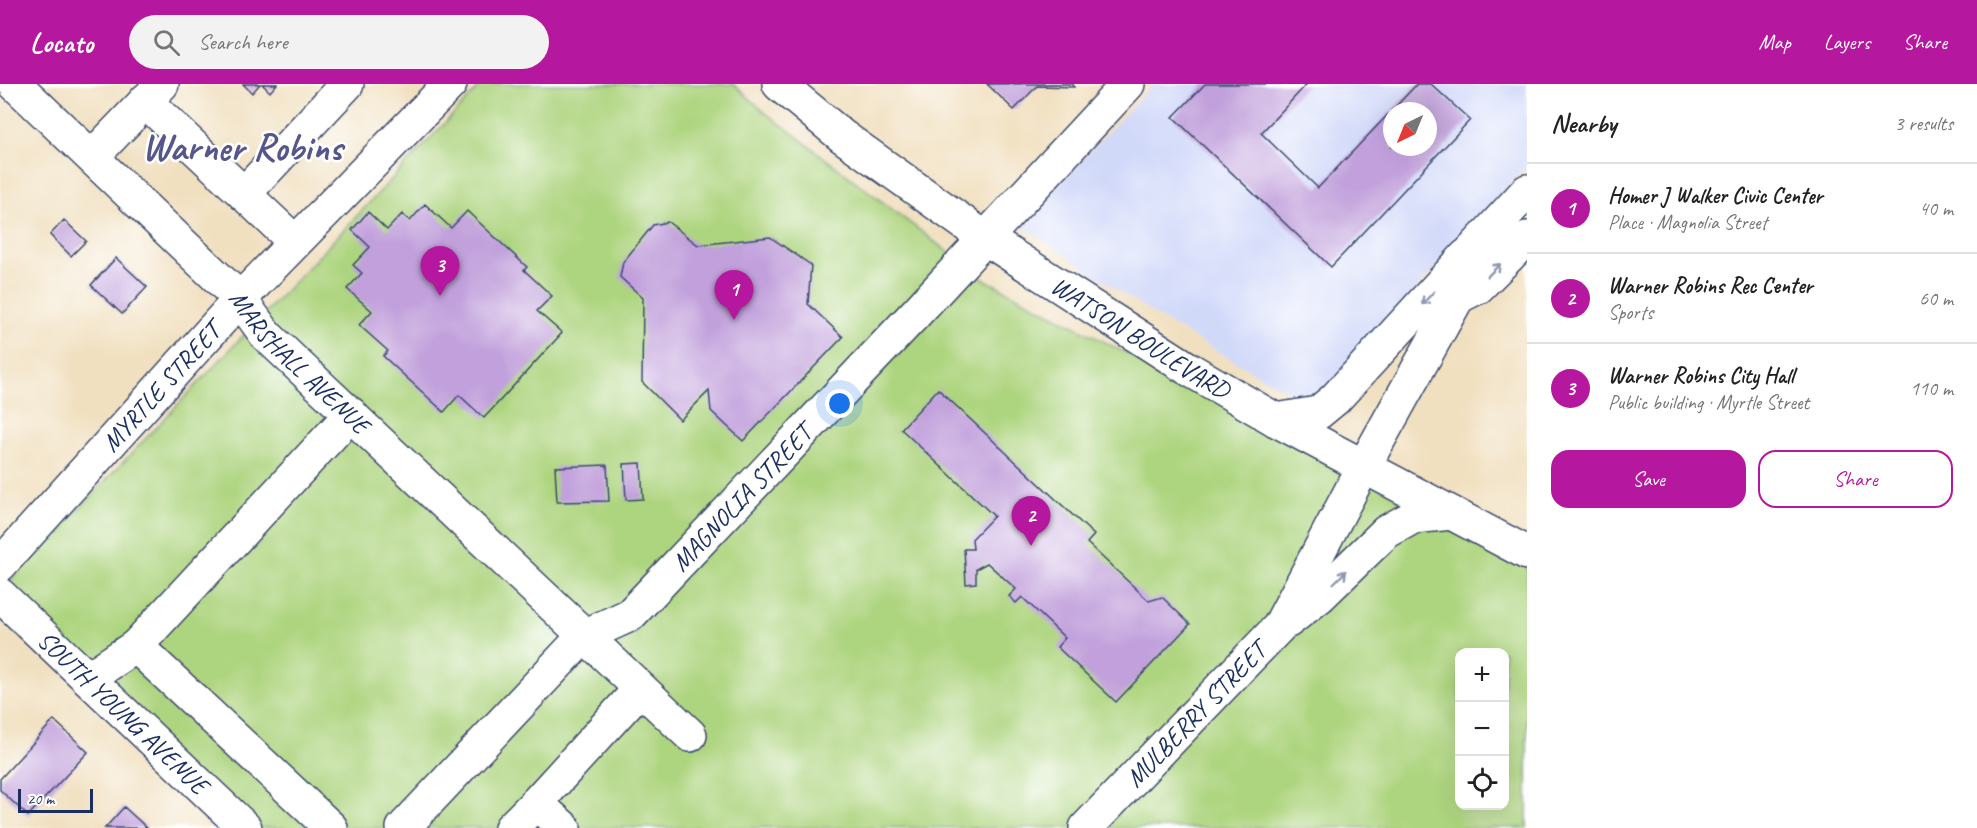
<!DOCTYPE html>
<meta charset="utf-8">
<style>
:root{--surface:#fff;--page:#f2f2f2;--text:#222;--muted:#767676;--line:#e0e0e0;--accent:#b5179e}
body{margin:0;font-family:Caveat,sans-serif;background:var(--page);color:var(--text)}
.controls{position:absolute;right:18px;bottom:18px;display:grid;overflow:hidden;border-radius:12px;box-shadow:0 6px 24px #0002}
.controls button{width:54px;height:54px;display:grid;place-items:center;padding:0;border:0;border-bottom:2px solid var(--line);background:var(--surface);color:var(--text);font:30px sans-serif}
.compass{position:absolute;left:1383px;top:18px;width:54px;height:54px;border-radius:50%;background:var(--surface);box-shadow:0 6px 24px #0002;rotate:223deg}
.scale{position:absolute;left:18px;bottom:15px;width:75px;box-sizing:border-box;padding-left:6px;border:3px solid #1b2f5e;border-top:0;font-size:16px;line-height:21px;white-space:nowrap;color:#1b2f5e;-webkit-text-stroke:4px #fff;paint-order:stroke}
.you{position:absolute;left:840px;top:320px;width:21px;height:21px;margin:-15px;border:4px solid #fff;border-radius:50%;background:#1a73e8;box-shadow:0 0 0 9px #1a73e833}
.badge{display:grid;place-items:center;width:39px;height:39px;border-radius:50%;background:var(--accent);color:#fff;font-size:20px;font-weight:700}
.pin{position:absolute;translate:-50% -50px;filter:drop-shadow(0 2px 3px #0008)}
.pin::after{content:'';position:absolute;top:32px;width:21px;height:18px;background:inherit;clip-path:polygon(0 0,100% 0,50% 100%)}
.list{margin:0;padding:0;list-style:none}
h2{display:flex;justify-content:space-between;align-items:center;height:78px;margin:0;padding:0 24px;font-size:26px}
h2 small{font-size:20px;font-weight:400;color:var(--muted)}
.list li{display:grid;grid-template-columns:39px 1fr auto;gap:18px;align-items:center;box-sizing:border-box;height:90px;padding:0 24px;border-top:2px solid var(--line)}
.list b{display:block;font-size:22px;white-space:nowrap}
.list p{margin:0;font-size:20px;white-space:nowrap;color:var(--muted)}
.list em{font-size:20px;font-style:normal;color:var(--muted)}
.actions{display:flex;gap:12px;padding:18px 24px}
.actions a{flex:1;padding:14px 0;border:2px solid var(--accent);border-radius:18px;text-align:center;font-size:21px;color:var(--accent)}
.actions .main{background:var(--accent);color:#fff}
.icon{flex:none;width:33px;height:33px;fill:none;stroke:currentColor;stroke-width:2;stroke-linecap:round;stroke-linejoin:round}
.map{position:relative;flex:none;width:1527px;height:744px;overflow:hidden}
header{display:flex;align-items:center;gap:36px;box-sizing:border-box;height:84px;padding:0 30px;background:var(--accent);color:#fff}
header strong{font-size:28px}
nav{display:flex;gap:33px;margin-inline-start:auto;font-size:21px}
.search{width:420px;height:54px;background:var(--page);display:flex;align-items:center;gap:15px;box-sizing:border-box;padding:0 21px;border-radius:33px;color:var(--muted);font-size:22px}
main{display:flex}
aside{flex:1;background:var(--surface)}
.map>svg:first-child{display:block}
</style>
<header>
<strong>Locato</strong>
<div class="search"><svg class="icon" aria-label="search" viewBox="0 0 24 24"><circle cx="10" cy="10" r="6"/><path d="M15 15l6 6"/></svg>Search here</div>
<nav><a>Map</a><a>Layers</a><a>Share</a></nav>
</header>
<main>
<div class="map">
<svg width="1527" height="744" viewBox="0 0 1527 744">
<rect width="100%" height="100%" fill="#fff"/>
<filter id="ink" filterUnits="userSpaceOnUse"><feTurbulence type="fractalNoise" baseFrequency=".0167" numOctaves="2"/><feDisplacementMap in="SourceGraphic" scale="12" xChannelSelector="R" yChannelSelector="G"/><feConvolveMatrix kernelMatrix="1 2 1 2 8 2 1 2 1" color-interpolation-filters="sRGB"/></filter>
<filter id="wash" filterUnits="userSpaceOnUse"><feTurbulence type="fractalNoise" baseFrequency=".008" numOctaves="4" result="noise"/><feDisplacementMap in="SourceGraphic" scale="24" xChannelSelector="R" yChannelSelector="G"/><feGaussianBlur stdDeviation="1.35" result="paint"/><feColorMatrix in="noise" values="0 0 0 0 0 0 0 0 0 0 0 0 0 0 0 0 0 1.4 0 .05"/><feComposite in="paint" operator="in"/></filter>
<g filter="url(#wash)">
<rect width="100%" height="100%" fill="#f1e0c0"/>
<path fill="#d1d9f9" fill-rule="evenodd" d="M1153,0H1527V81L1313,320L1268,297L1155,231L1021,141ZM1392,27H1428V63H1392Z"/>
<path fill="#add47e" stroke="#64826e" stroke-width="1.5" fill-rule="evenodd" d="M482,0H733L766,29L982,194L1527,478V744H249L0,508ZM1460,568H1504V722H1460Z"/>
<g id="blocks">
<path fill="#c1a0db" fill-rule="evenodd" d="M243,0H260L252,9Z
M262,0H277L270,8Z
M987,0H1073L1074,3L1037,2L1014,26Z
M1205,0H1307L1261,49L1318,104L1417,0H1431L1470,36L1331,183L1173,33ZM1392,27H1428V63H1392Z
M425,120L451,144L467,127L527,183L524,186L552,212L537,227L562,249L484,334L459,311L444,328L383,272L388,267L359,241L372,227L347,205L362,189L353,181L370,163L352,146L368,128L387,146L402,130L410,137Z
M64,136L86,157L71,172L50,151Z
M668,138L698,161L770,153L811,181L808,220L843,253L743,357L711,327L709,307L680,336L642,298L643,214L620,193L623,178L653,141Z
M116,174L147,203L122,230L91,201Z
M938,305L1094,451L1087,459L1149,517L1162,513L1190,540L1116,618L1057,563L1065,554L1022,513L1016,519L1009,512L1016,505L987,479L976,485V499L966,500L964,465H973L972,455L994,432L901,345Z
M641,379L643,415L626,416L624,380Z
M607,381L609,417L557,418L555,383Z
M54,636L88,668L28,732L0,706V695Z
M124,723L147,744H105Z"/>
</g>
</g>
<g filter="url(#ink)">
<use href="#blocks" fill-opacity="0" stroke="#3b4a6d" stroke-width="1.5"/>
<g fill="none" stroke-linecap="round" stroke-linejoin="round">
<g stroke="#3b4a6d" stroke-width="36">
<g id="minor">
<path id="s1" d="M15,0L240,215L266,251L690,651"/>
<path d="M145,17L295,158"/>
<path d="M92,73L162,0"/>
<path d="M244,110L347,0"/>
<path d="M1458,213L1478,203L1527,154"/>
<path d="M1276,336L1318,329L1335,315L1466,172"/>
<path id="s2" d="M0,481L240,215L450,0"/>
<path id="s3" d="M0,511L245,744"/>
<path d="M1288,537L1320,512L1386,448L1413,433L1451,429"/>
<path d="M136,562L351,330"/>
<path d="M88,594L136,562L331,744"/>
<path d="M536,719L640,605"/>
<path id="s4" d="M403,744L584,552L630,531L916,229L1128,0"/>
<path d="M511,744L536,719L564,744"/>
<path id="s5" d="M1086,744L1279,543L1364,382L1458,213L1468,171L1527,107"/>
</g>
</g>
<g stroke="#3b4a6d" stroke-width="36">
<g id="major">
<path id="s6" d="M779,0L842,52L985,154L1187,284L1276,336L1527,469"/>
</g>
</g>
<use href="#minor" stroke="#fff" stroke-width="33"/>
<use href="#major" stroke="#fff" stroke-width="33"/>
</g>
<defs><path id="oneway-shaft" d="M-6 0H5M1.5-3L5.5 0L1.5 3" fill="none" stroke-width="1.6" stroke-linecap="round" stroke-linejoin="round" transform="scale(1.5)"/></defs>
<g stroke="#8d97ae">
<use href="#oneway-shaft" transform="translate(1494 186) rotate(-45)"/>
<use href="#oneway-shaft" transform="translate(1428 214) rotate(133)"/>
<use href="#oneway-shaft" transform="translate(1340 493) rotate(-44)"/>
</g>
</g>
<g text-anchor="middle" stroke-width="5" stroke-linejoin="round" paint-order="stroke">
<g font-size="26" fill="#1b2f5e" stroke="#fff">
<text dy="9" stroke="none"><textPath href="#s6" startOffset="442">WATSON BOULEVARD</textPath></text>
<text dy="9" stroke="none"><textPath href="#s1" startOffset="398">MARSHALL AVENUE</textPath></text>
<text dy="9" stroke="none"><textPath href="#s2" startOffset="240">MYRTLE STREET</textPath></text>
<text dy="9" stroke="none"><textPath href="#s4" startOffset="476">MAGNOLIA STREET</textPath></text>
<text dy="9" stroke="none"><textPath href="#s3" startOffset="170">SOUTH YOUNG AVENUE</textPath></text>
<text dy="9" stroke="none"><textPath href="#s5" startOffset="158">MULBERRY STREET</textPath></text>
</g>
<g font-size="38" font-weight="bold" fill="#55578a" stroke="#fff">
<text x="242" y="76">Warner Robins</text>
</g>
</g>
</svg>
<div class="controls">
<button>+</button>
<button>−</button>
<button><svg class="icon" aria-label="locate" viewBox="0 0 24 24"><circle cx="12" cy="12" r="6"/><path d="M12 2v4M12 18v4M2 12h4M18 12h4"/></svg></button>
</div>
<svg class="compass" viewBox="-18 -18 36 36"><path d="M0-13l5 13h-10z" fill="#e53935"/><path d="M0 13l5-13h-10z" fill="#767676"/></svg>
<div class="scale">20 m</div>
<div class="you"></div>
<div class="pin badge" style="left:734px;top:236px">1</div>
<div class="pin badge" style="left:1031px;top:462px">2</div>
<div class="pin badge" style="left:440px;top:212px">3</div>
</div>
<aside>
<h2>Nearby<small>3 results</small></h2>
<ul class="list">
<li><span class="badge">1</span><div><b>Homer J Walker Civic Center</b><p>Place · Magnolia Street</p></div><em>40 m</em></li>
<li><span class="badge">2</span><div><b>Warner Robins Rec Center</b><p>Sports</p></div><em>60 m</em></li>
<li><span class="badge">3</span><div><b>Warner Robins City Hall</b><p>Public building · Myrtle Street</p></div><em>110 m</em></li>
</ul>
<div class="actions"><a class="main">Save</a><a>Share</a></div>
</aside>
</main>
